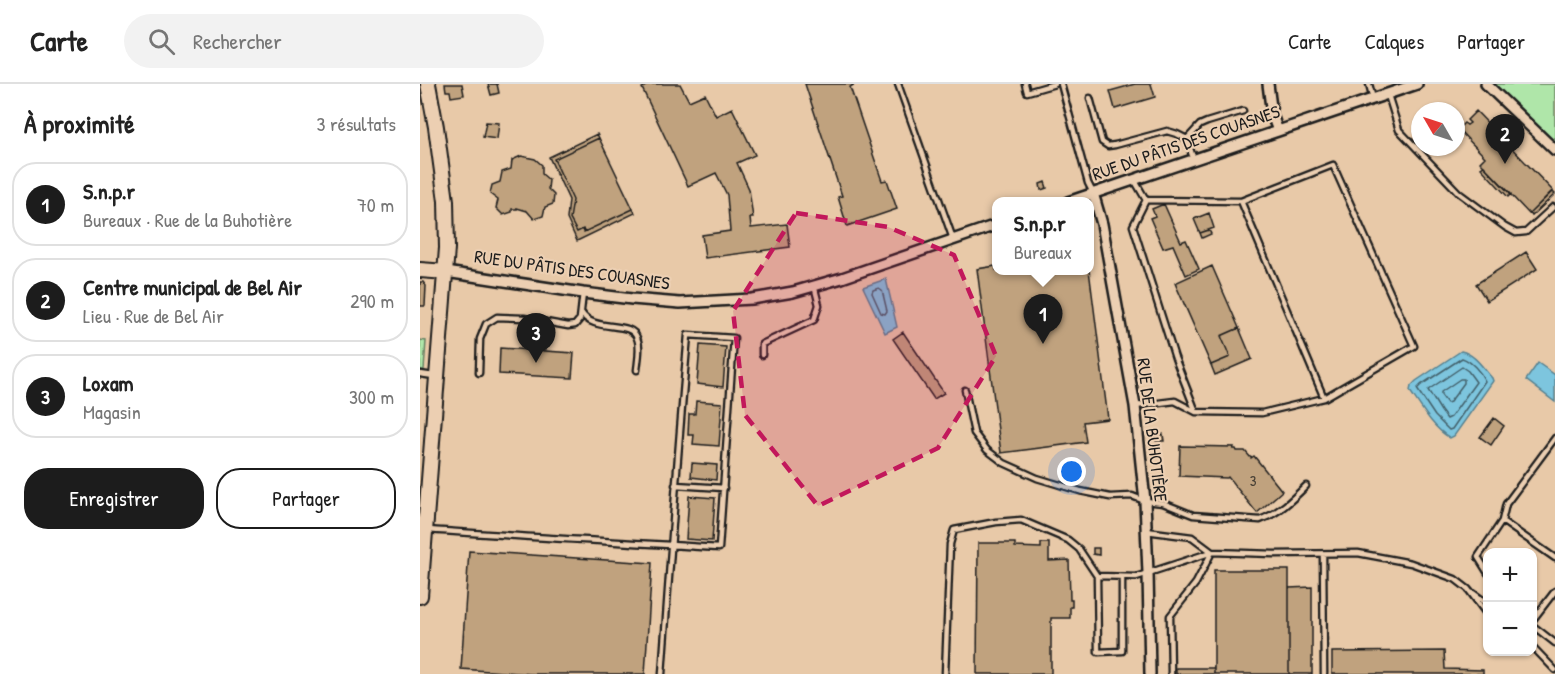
<!DOCTYPE html>
<html lang="fr">
<meta charset="utf-8">
<style>
:root{--surface:#fff;--page:#f2f2f2;--text:#222;--muted:#767676;--line:#e0e0e0;--accent:#1c1c1c}
body{margin:0;font-family:"Patrick Hand",sans-serif;background:var(--page);color:var(--text)}
.controls{position:absolute;right:18px;bottom:18px;display:grid;overflow:hidden;border-radius:12px;box-shadow:0 2px 4px #0004}
.controls button{width:54px;height:54px;display:grid;place-items:center;padding:0;border:0;border-bottom:2px solid var(--line);background:var(--surface);color:var(--text);font:30px sans-serif}
.compass{position:absolute;left:991px;top:18px;width:54px;height:54px;border-radius:50%;background:var(--surface);box-shadow:0 2px 4px #0004;rotate:309deg}
.you{position:absolute;left:652px;top:388px;width:21px;height:21px;margin:-15px;border:4px solid #fff;border-radius:50%;background:#1a73e8;box-shadow:0 0 0 9px #1a73e833}
.badge{display:grid;place-items:center;width:39px;height:39px;border-radius:50%;background:var(--accent);color:#fff;font-size:20px;font-weight:700}
.pin{position:absolute;translate:-50% -50px;filter:drop-shadow(0 2px 3px #0008)}
.pin::after{content:'';position:absolute;top:32px;width:21px;height:18px;background:inherit;clip-path:polygon(0 0,100% 0,50% 100%)}
.popup{position:absolute;left:572px;top:113px;width:102px;height:78px;box-sizing:border-box;display:grid;place-content:center;border-radius:12px;background:var(--surface);filter:drop-shadow(0 2px 4px #0005);font-size:20px;white-space:nowrap;color:var(--muted)}
.popup b{font-size:22px;color:var(--text)}
.popup::after{content:'';position:absolute;left:50%;top:100%;margin-left:-12px;border:12px solid transparent;border-top-color:var(--surface)}
.list{margin:0;padding:0;list-style:none}
h2{display:flex;justify-content:space-between;align-items:center;height:78px;margin:0;padding:0 24px;font-size:26px}
h2 small{font-size:20px;font-weight:400;color:var(--muted)}
.list li{display:grid;grid-template-columns:39px 1fr auto;gap:18px;align-items:center;box-sizing:border-box;height:84px;margin:0 12px 12px;padding:0 12px;border:2px solid var(--line);border-radius:24px}
.list b{display:block;font-size:22px;white-space:nowrap}
.list p{margin:0;font-size:20px;white-space:nowrap;color:var(--muted)}
.list em{font-size:20px;font-style:normal;color:var(--muted)}
.actions{display:flex;gap:12px;padding:18px 24px}
.actions a{flex:1;padding:14px 0;border:2px solid var(--accent);border-radius:24px;text-align:center;font-size:21px;color:var(--accent)}
.actions .main{background:var(--accent);color:#fff}
.icon{flex:none;width:33px;height:33px;fill:none;stroke:currentColor;stroke-width:2;stroke-linecap:round;stroke-linejoin:round}
.map{position:relative;flex:none;width:1135px;height:590px;overflow:hidden}
header{display:flex;align-items:center;gap:36px;box-sizing:border-box;height:84px;padding:0 30px;background:var(--surface);border-bottom:2px solid var(--line)}
header strong{font-size:28px}
nav{display:flex;gap:33px;margin-inline-start:auto;font-size:21px}
.search{width:420px;height:54px;background:var(--page);display:flex;align-items:center;gap:15px;box-sizing:border-box;padding:0 21px;border-radius:33px;color:var(--muted);font-size:22px}
main{display:flex}
aside{flex:1;background:var(--surface)}
.map>svg:first-child{display:block}
</style>
<header>
<strong>Carte</strong>
<div class="search"><svg class="icon" aria-label="search" viewBox="0 0 24 24"><circle cx="10" cy="10" r="6"/><path d="M15 15l6 6"/></svg>Rechercher</div>
<nav><a>Carte</a><a>Calques</a><a>Partager</a></nav>
</header>
<main>
<aside>
<h2>À proximité<small>3 résultats</small></h2>
<ul class="list">
<li><span class="badge">1</span><div><b>S.n.p.r</b><p>Bureaux · Rue de la Buhotière</p></div><em>70 m</em></li>
<li><span class="badge">2</span><div><b>Centre municipal de Bel Air</b><p>Lieu · Rue de Bel Air</p></div><em>290 m</em></li>
<li><span class="badge">3</span><div><b>Loxam</b><p>Magasin</p></div><em>300 m</em></li>
</ul>
<div class="actions"><a class="main">Enregistrer</a><a>Partager</a></div>
</aside>
<div class="map">
<svg width="1135" height="590" viewBox="0 0 1135 590">
<rect width="100%" height="100%" fill="#e8c9a8"/>
<filter id="ink" filterUnits="userSpaceOnUse"><feTurbulence type="fractalNoise" baseFrequency=".0167" numOctaves="2"/><feDisplacementMap in="SourceGraphic" scale="12" xChannelSelector="R" yChannelSelector="G"/><feConvolveMatrix kernelMatrix="1 2 1 2 8 2 1 2 1" color-interpolation-filters="sRGB"/></filter>
<g filter="url(#ink)">
<path fill="#afe6a9" stroke="#668162" stroke-width="1.5" d="M1066,0H1135V66Z
M0,256L6,257L4,286H0Z"/>
<path fill="#7dc5de" stroke="#568190" stroke-width="1.5" d="M466,195L477,243L465,249L443,203Z
M1041,267C1055,270 1063,284 1072,294L1073,297L1034,352L1030,354C1013,344 1001,323 990,307L991,302L996,297Z
M1118,279L1135,291V318L1106,296Z"/>
<g fill="none" stroke-linecap="round" stroke-linejoin="round">
<path stroke="#43606a" stroke-width="1.5" d="M459,204L462,206L467,227L465,230L461,229L452,209L453,206Z
M1042,274C1051,277 1061,288 1065,297L1032,345L1029,346L1015,332L997,305L1001,301Z
M1042,283L1048,287L1056,298L1031,333L1027,335L1021,327L1008,306Z
M1040,295H1044V299L1030,318L1027,319L1021,311V308Z"/>
</g>
<path fill="#c0a27e" stroke="#1c1c1c" stroke-width="1.5" d="M25,0H42L44,11L31,13L30,7H26Z
M68,0H77L79,9L71,11Z
M229,0H260L269,17L285,10L296,32L312,24L335,71L317,79L329,105L333,134H330L331,144L367,140L370,163L285,174L282,151L310,147L307,111L296,89L268,102L222,4Z
M385,0H435L430,3L462,97L467,96L477,125L427,142L418,113L422,112Z
M715,0H731L735,13L695,25L690,7Z
M1056,27L1133,107L1109,130L1060,78L1065,73L1038,45L1044,39L1047,41L1050,39L1047,36Z
M66,38L79,39L77,55L63,53Z
M177,50L179,54L134,75L153,116L150,135L157,148L163,145L164,148L213,125L215,129L157,157L147,135L149,116L129,73Z
M179,54L213,125L164,148L163,145L157,148L150,135L153,116L134,75Z
M101,72L115,75L122,81V90L129,96L128,105L134,111L133,120L125,123L123,132L114,135L107,127L97,124V125H92V128L83,131L76,124L78,116L70,110L72,101L80,98L82,88L91,85L92,76Z
M1064,82L1091,110L1088,113L1061,84Z
M625,98L627,104L621,106L620,100Z
M1132,107L1135,110L1112,132L1110,129Z
M744,120L761,158L766,156L779,185L766,191L753,161L743,164L730,134L735,132L732,125Z
M789,129L794,144L780,149L774,135Z
M789,146L791,150L782,154L780,149Z
M1106,168L1117,185L1067,217L1056,200Z
M576,182V186H669L688,335L663,338L666,358L581,369L557,185Z
M792,182L819,244L801,252L810,273L791,281L755,199Z
M0,198H3L6,202L5,222H0Z
M819,244L832,275L795,291L791,281L810,273L801,252Z
M483,248L524,309L514,315L473,255Z
M280,261L306,263L303,303L277,300Z
M80,264L154,269L152,294L79,290Z
M276,317L302,319L299,362L273,360L274,351H268L269,330H275Z
M1074,334L1084,342L1071,361L1060,353Z
M743,350L744,357H736V351Z
M760,362L814,363L813,365H816L817,367H825L831,374L834,372L862,407L837,429L808,393L807,394L759,392Z
M272,379L297,381L296,396L271,393Z
M269,412L295,414L292,457L266,455Z
M558,459H595V463L621,464V459H629V477L649,476L650,516H652V523H650V534H631V590H557Z
M673,464H679V471L673,470Z
M49,467L232,479L225,590H112L41,585Z
M794,486H869V590H794Z
M892,503V590H869V504Z
M1024,567L1025,585L1063,586V590H912V568Z
M756,584H794V590H756Z"/>
<g fill="none" stroke-linecap="round" stroke-linejoin="round">
<g stroke="#1c1c1c" stroke-width="9">
<path id="lane" d="M478,0L533,155
M605,0L607,8L635,0
M641,0L668,99L673,109
M949,0L953,15
M968,11L979,46L1039,109L1085,143L1096,149L1106,148L1133,123
M670,14L682,58L688,62L695,61L747,47L757,50L767,55L773,74
M767,55L780,41L787,38L823,27
M715,97L726,116L821,117L913,81L994,262L904,314L842,329L776,328L755,317L715,322
M726,116L713,142L755,274L776,328
M821,117L904,314
M161,228C173,250 211,235 217,254C221,263 218,276 217,286
M342,271V260L394,236L399,221L394,201
M59,289L60,255L66,240L77,233L104,234L148,242L155,241L160,235L163,209
M0,290L14,292
M545,306L554,349L567,366L584,379L617,394L660,407L690,413L712,412L725,417L743,419L773,431L840,436C859,429 872,416 886,402
M1135,354L1086,420L1082,437L1135,474
M255,401L304,404
M8,446C105,453 202,458 299,464L314,254L268,251C258,364 250,477 242,590
M726,447L772,453L792,468
M903,470L904,590
M1068,489L1058,473L1082,437
M702,493V567L678,568L677,492L716,493L792,468L854,470L938,469L991,479L1035,495L1048,505L1068,532
M1053,509L1068,520
M1112,537L1135,507
M1112,541L1135,559
M1112,562L1135,586
M525,590L530,460L534,446L576,438L601,436L648,456L659,465L677,492
M751,590L750,532L776,499L792,468"/>
</g>
<g stroke="#1c1c1c" stroke-width="14">
<path id="street" d="M848,0L852,31L858,47
M1066,0L1135,66
M673,109L682,140L715,322L725,417L728,489L730,590
M648,118L997,0
M26,188L163,209L212,215L260,219L332,215L373,208L422,194L576,141"/>
</g>
<g stroke="#1c1c1c" stroke-width="18">
<path id="secondary" d="M0,186L26,188
M0,512L27,164L26,117L16,43L8,0"/>
</g>
<use href="#lane" stroke="#eccfb2" stroke-width="4.5"/>
<use href="#street" stroke="#eccfb2" stroke-width="9"/>
<use href="#secondary" stroke="#eccfb2" stroke-width="14"/>
</g>
</g>
<path fill="#c2185b" fill-opacity="0.2" stroke="#c2185b" stroke-width="4.5" stroke-dasharray="12 8" stroke-linejoin="round" d="M376,129L468,143L534,171L576,272L518,364L398,422L325,331L313,227Z"/>
<g text-anchor="middle" stroke-width="4.5" stroke-linejoin="round" paint-order="stroke">
<g font-size="15" fill="#453e34">
<text x="833" y="402">3</text>
</g>
<g font-size="18" fill="#1c1c1c" stroke="#eccfb2">
<text transform="translate(766 59) rotate(-19)" y="6">RUE DU PÂTIS DES COUASNES</text>
<text transform="translate(152 186) rotate(8)" y="6">RUE DU PÂTIS DES COUASNES</text>
<text transform="translate(732 346) rotate(83)" y="6">RUE DE LA BUHOTIÈRE</text>
</g>
</g>
</svg>
<div class="controls">
<button>+</button>
<button>−</button>
</div>
<svg class="compass" viewBox="-18 -18 36 36"><path d="M0-13l5 13h-10z" fill="#e53935"/><path d="M0 13l5-13h-10z" fill="#767676"/></svg>
<div class="you"></div>
<div class="pin badge" style="left:623px;top:260px">1</div>
<div class="popup"><b>S.n.p.r</b>Bureaux</div>
<div class="pin badge" style="left:1085px;top:80px">2</div>
<div class="pin badge" style="left:116px;top:279px">3</div>
</div>
</main>
